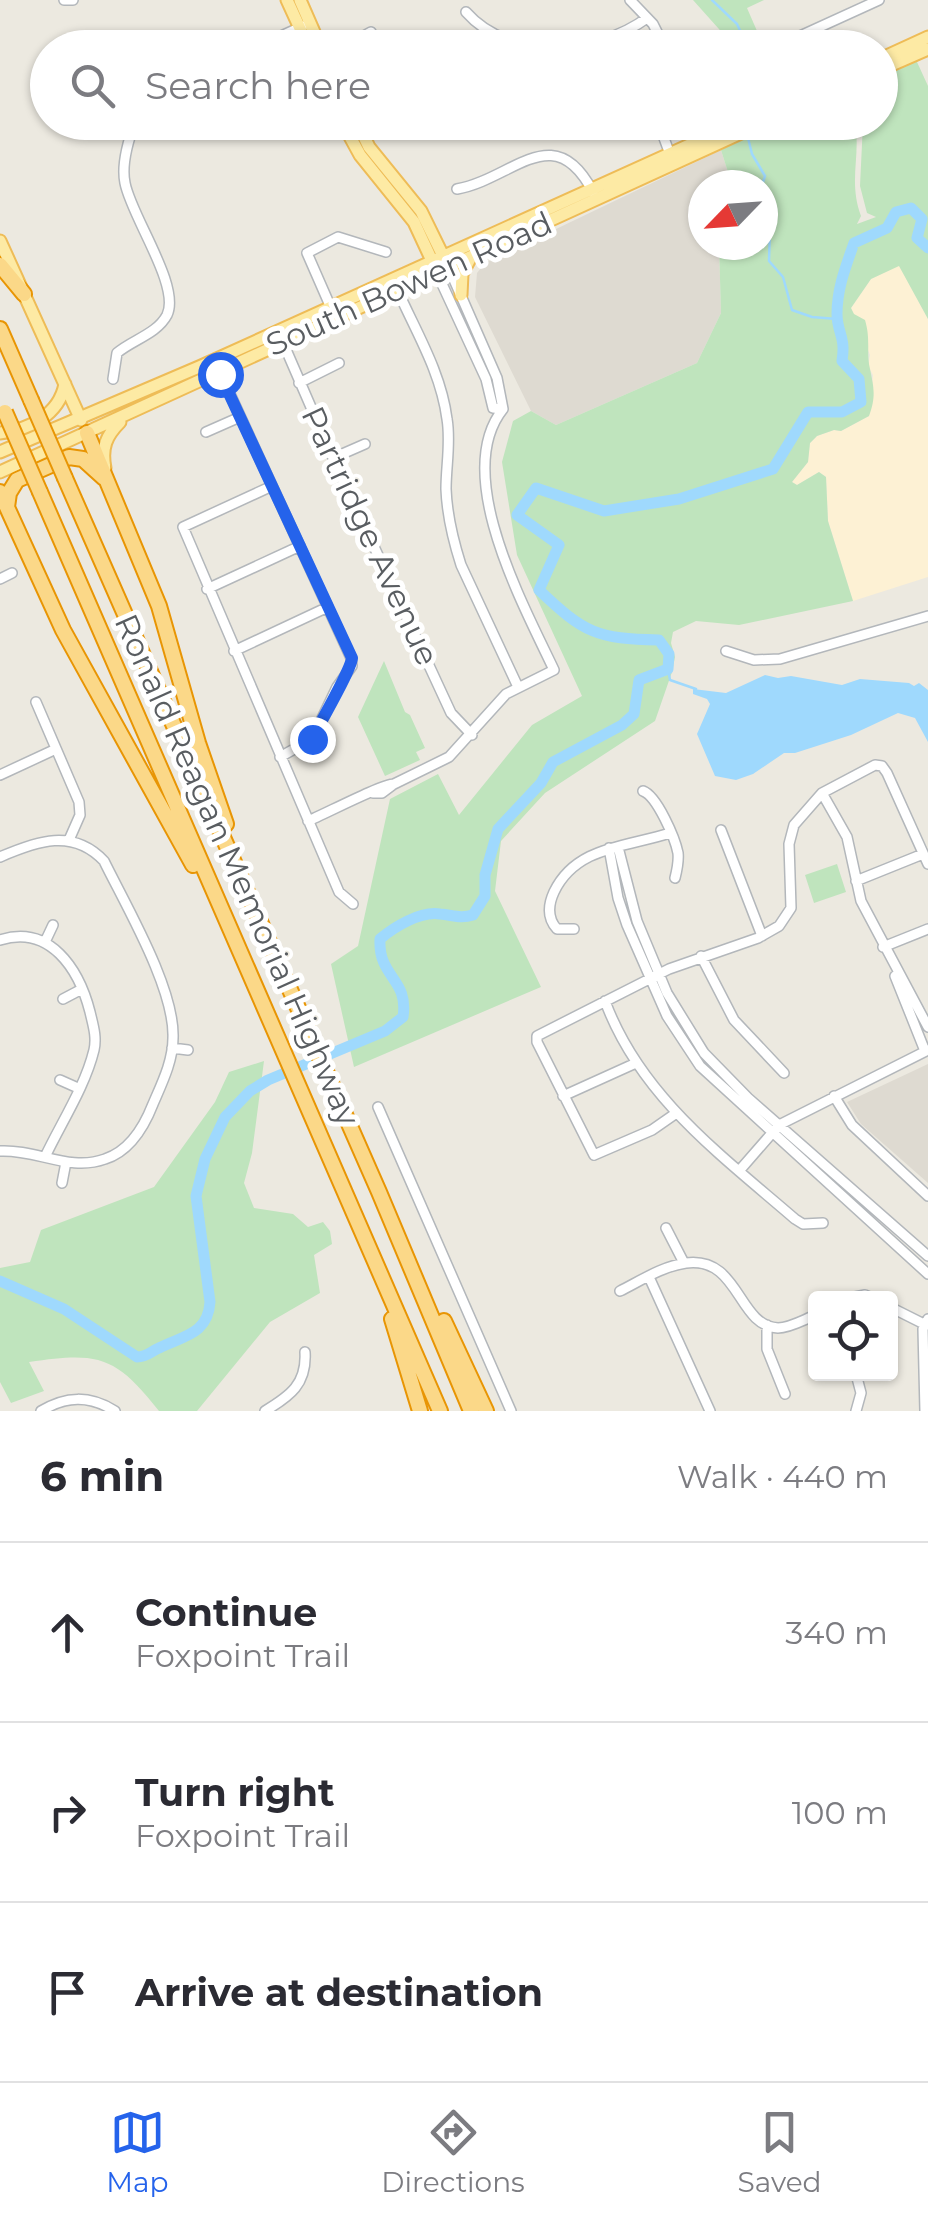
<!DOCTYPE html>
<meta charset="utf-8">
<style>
:root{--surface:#fff;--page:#f2f2f3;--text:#2b2b33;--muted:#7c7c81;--line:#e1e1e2;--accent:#2563eb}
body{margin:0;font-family:Montserrat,sans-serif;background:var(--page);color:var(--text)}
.controls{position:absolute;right:30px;bottom:30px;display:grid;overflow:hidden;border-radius:10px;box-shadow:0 2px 8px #0004}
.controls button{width:90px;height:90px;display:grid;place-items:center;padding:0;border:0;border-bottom:2px solid var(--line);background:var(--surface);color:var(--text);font:50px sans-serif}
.compass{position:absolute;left:688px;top:170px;width:90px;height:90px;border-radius:50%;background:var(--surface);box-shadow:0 2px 8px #0004;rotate:245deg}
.stop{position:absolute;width:30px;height:30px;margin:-22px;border:8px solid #2563eb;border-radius:50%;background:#fff}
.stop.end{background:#2563eb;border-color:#fff;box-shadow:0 2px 10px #0008}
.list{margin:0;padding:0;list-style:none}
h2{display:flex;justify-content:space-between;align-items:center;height:130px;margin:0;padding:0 40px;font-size:42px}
h2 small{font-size:32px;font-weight:400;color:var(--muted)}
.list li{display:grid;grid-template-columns:65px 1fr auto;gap:30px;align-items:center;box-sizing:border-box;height:180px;padding:0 40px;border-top:2px solid var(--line)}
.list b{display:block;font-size:38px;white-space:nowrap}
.list p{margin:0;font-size:32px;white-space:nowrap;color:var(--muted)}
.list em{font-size:32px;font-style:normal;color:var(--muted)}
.icon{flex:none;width:55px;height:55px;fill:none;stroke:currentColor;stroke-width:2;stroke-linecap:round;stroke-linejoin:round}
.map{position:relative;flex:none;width:928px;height:1411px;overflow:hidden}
.search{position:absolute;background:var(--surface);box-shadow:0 2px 8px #0004;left:30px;right:30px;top:30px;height:110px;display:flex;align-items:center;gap:25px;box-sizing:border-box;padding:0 35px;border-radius:55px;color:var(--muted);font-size:38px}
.sheet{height:670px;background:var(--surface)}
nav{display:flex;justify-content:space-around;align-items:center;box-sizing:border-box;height:140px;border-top:2px solid var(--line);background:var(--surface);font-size:28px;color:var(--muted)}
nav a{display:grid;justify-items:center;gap:5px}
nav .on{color:var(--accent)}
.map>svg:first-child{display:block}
</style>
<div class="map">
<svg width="928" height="1411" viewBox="0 0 928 1411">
<rect width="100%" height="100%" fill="#ece9e0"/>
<path fill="#fdf1d4" d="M899,265L928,319V577L853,601L828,521L826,477L819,472L797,485L792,482L808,462L810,443L817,436L834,430L841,431L869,416L873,375L868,366L870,355L851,308L871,279Z"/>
<path fill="#dedad1" d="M721,150L732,185H703V245H719L721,313L697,363L556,425L531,411L475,297L477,273L485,263Z
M928,1064V1183L861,1124L847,1102Z"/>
<path fill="#bfe4bd" d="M693,0H764L747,8L764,47H735Z
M928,55L917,62L928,86V319L899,266L871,279L851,308L854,314L865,320C871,340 866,353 870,369C874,388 876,397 869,416L841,431L834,430L817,436L810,443L808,462L792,482L797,485L819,472L826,477L828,521L853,601L739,625L696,621L673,632L671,643L675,657L672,672L655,721L545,793L501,841L495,891L541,987L354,1067L331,964L358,946L390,799L438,774L459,815L532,725L582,696L517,555L502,462L513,421L531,411L556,425L697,363L721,313L719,245H763V185H732L721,150L777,123H855C861,156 848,181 861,216L857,224L876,217L867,213L860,186L863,123L880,122L881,74Z
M384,661L405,712L410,715L425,748L416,752L420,760L385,776L358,717Z
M837,864L846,892L814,903L805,875Z
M264,1061L252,1153L244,1183L254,1208L293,1214L308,1227L323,1222L330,1231L332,1244L314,1255L320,1293L270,1322L197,1411H159C115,1355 98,1352 29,1362L44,1391L11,1403L0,1382V1268L30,1262L41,1230L154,1187L215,1102L229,1072Z"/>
<path fill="#9fd9fd" d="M765,675L778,678L791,676L842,685L860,679L909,683L914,686L919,683L928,690V742L915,718L898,713L851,735L795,753H784L753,774L736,780L715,776L697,734L710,704L707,699L693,694V689L726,693Z"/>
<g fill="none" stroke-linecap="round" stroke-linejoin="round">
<path stroke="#9fd9fd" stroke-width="2.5" d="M712,0L737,24L748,48
M747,134L752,154L765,176L762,185
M763,206L770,228L769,261L783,277L792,310L812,317L837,319
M668,669L670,680L696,689"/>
<path stroke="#9fd9fd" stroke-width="11" d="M0,1281L64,1309L137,1357C147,1357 150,1352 159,1348C182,1336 208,1335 210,1302L196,1196L205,1159L225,1117L250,1091L268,1080L385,1031L403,1017C409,978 378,978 380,939C394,927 420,911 440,914C453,915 460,919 473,915L485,896V875L498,829L541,783L553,762L622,725L634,714L639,680L668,669L669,654L659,640C597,639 584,633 539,590L559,545L517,515L536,488L604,511L679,499L773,469L808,412H842L861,402L859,379L842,361C846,336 837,333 837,314C837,288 846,266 854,243L887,228L896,212L911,208L922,219L917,238L928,248"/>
<g stroke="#b3b7bb" stroke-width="12">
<path id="minor" d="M64,0H73
M630,0L653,24L665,48
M466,12C510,62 598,54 647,18
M784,38L800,36L879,0
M255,48L303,26
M342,48L371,32
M658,122L671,157
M362,135L390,122
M457,189C513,179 554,117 593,192
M436,271L486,379L493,408L503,409
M397,289C416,332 441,372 447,419C451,442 446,466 446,489C447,515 453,540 461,565L518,687
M335,317L307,253L338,237L386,252
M281,338L333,458L451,713L472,735
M219,370L351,658L352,666L337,687L312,739L280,757
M113,379L117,353C132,340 157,334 167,315C181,286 131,216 125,183C121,164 128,141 135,122
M299,383L339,363
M206,432L240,417
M333,458L365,444
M272,486L183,527L339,892L353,904
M0,579L12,573
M207,589L300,546
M234,651L328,607
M726,651L754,660L780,659L928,616
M36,702L79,802L80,815L69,840
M0,775L56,749
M643,791C657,796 675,838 678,853C679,862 677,870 675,878
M373,793H382L394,784L449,757L506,694L554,670C524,606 451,474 503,409L497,378L448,266
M822,793L847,837L861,901L928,1027
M308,821C325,814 382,784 394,784
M721,830L762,936
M618,847L637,921L667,993L704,1053L748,1098L928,1256
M609,848L618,898L627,925L667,1016L700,1066L928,1274
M0,857C37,841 73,828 104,861C126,906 175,989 173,1038C173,1061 162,1083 153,1104C144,1127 130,1151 105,1159C70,1172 36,1149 0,1151
M856,881L923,854
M574,929H557C547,918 548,905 554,892C576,846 627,847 670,833
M0,940C50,924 79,969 90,1012C93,1025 97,1037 94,1050C85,1087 61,1123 45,1157
M45,942L53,925
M883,947L928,929
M701,956L734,1020L784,1073
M895,976L925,1051
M63,999L82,989
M605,1001C640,1096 721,1155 795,1219L803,1224L823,1223
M172,1048L188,1050
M60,1080L78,1088
M563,1096L636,1063
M834,1096L852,1125L928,1196
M378,1107L511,1411
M675,1114L652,1130L594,1155L537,1042V1036L669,969L758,938L779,926L791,908L789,844L794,825L822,793L875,765L882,766L887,773L928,864
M739,1171L779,1125L928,1050
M62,1183L66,1162
M666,1228L684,1263
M649,1277L710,1411
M620,1291C640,1281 663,1266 686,1263C740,1256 737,1326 778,1328C790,1328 805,1319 816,1315
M850,1298L865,1295L872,1298
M890,1307L924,1324
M767,1325V1349L785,1394
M856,1374L861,1393L856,1411
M41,1411C66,1396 89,1395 115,1411
M265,1411C290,1396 307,1384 305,1352
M925,1411L923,1329L928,1319"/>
</g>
<g stroke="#eebc57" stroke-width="15">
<path id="major" d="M287,0L309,48
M300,0L321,48
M880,59L928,37
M880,70L928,49
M342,122L360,155L414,222L434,265
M357,122L369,147L421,211L446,262
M0,241L81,420
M461,295L462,274L471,257
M0,433C29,430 59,415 65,384
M0,452L199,367L740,122
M105,468C101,448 106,436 120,422
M0,472L765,122"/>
</g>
<g stroke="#e89504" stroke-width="18">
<path id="highway" d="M0,265L24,294
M0,329L31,400
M87,433L159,606L198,743L226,824
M65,478L379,1192L471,1411
M0,492L63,630L193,865
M40,492L440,1411
M7,507L9,493L17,480L69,457L83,459L104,478
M392,1319L420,1411
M444,1321L486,1411"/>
</g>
<use href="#minor" stroke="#fff" stroke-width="9"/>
<use href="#major" stroke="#fdeaa4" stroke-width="11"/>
<use href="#highway" stroke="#fbd888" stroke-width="14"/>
<g stroke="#e89504" stroke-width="18" stroke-linecap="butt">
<path id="highway-bridge" d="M31,400L65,478
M5,412L40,492"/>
</g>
<use href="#highway-bridge" stroke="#fbd888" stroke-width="14"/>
</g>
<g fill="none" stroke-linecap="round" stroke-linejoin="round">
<path stroke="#2563eb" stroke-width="12" d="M220,374L352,658C351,670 320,723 312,739"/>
</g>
<g text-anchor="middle" stroke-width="10" stroke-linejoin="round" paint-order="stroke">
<g font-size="32" fill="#595d61" stroke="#fff">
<text transform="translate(409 284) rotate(-24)" y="11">South Bowen Road</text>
<text transform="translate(370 536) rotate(65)" y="11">Partridge Avenue</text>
<text transform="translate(237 870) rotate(66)" y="11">Ronald Reagan Memorial Highway</text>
</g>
</g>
</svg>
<div class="controls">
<button><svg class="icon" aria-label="locate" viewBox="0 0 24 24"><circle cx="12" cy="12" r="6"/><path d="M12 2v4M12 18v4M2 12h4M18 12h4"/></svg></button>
</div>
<svg class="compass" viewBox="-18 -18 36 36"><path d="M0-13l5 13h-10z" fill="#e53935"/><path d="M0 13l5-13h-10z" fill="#7c7c81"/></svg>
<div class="stop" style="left:220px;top:374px"></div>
<div class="stop end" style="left:312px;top:739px"></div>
<div class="search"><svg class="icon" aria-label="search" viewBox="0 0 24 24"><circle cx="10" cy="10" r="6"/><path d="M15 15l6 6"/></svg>Search here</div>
</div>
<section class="sheet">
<h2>6 min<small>Walk · 440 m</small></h2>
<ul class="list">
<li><svg class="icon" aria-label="ahead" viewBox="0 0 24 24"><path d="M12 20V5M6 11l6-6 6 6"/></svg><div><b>Continue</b><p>Foxpoint Trail</p></div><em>340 m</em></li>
<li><svg class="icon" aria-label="right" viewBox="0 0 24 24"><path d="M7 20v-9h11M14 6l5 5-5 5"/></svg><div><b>Turn right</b><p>Foxpoint Trail</p></div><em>100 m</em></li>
<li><svg class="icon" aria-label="arrive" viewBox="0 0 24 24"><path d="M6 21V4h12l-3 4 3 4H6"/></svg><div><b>Arrive at destination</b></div></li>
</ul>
</section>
<nav>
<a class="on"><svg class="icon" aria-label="map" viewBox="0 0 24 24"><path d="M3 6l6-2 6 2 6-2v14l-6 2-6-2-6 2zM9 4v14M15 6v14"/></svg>Map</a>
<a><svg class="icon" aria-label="directions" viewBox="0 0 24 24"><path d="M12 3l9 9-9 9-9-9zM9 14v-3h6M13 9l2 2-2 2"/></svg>Directions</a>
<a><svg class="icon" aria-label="saved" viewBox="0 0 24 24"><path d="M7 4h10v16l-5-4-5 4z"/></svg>Saved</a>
</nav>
